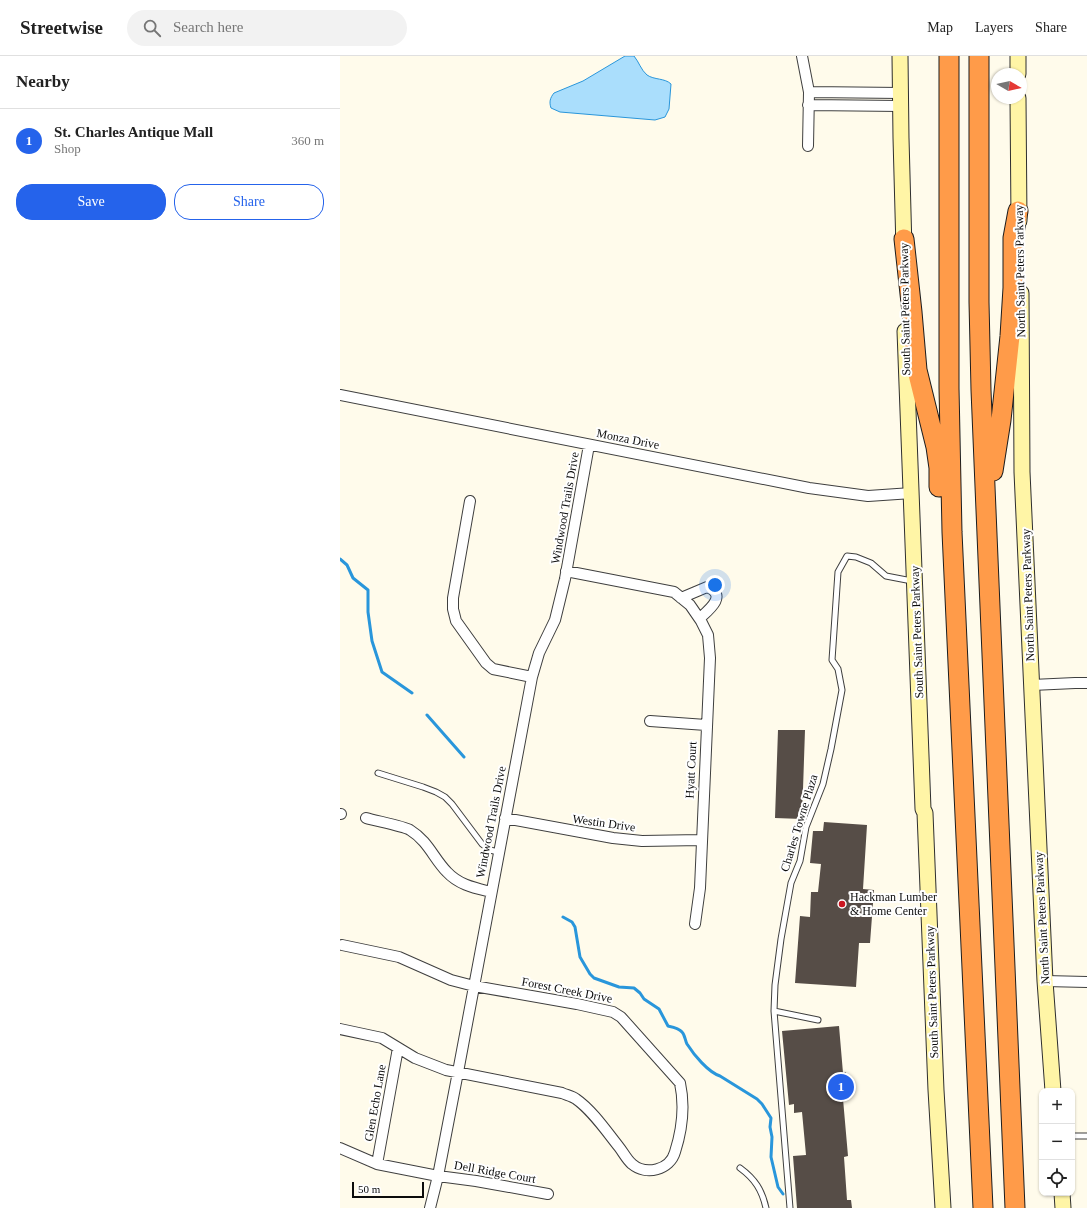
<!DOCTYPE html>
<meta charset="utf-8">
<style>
:root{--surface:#fff;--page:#f2f2f2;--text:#222;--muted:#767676;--line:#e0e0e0;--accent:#2563eb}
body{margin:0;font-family:Georgia,serif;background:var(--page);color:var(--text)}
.controls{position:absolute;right:12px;bottom:12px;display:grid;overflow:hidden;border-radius:8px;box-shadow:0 1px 3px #0004}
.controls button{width:36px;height:36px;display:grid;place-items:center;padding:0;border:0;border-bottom:1px solid var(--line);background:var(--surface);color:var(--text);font:20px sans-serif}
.compass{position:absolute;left:651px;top:12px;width:36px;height:36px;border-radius:50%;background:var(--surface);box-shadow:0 1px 3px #0004;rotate:99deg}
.scale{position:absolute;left:12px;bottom:10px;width:72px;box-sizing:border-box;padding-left:4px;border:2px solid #0c0c0c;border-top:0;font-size:11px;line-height:14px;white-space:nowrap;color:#0c0c0c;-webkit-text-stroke:3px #fff;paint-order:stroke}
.you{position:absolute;left:375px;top:529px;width:14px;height:14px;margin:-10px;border:3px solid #fff;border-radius:50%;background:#1a73e8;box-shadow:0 0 0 6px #1a73e833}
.badge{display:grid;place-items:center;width:26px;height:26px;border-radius:50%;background:var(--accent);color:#fff;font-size:13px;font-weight:700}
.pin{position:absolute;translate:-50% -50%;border:2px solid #fff;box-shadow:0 1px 4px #0006}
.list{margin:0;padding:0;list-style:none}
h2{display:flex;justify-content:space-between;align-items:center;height:52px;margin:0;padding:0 16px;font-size:17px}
h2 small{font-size:13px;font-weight:400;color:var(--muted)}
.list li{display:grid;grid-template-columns:26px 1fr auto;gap:12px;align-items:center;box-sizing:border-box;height:64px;padding:0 16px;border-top:1px solid var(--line)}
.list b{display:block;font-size:15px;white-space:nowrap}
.list p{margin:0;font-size:13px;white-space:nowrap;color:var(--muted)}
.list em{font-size:13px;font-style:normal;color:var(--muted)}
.actions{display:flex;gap:8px;padding:12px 16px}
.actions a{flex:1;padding:9px 0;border:1px solid var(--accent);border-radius:16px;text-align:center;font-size:14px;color:var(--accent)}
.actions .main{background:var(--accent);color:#fff}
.icon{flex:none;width:22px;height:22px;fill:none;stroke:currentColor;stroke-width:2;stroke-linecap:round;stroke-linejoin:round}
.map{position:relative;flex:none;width:747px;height:1152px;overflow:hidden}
header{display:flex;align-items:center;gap:24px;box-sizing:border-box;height:56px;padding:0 20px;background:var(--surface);border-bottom:1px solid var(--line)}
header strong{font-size:19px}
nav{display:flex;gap:22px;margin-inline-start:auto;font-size:14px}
.search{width:280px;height:36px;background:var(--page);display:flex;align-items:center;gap:10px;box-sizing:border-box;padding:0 14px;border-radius:22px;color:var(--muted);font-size:15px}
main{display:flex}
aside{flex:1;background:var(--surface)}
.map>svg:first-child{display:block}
</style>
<header>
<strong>Streetwise</strong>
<div class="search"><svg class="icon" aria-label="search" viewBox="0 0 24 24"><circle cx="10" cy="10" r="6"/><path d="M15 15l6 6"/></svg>Search here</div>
<nav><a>Map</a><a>Layers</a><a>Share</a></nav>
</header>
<main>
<aside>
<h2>Nearby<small></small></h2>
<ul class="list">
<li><span class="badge">1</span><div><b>St. Charles Antique Mall</b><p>Shop</p></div><em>360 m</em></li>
</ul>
<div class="actions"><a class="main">Save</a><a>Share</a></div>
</aside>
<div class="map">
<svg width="747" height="1152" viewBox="0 0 747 1152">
<rect width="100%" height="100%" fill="#fffbeb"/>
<path fill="#aadefc" stroke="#2996db" d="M285,0H294C299,6 301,14 307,19C314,24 325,22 331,28L329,53L325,61L315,64L220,56L211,52C209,46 210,42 214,37L243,25Z"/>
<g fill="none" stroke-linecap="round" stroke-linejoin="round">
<path stroke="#2996db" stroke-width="3" d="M0,503L7,509L13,522L28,534V556L32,585L42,616L72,637
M87,659L124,701
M223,861L232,866L235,871L240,901L250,918L254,922L279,931L294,932L300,937L304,943L319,953L328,970C333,971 339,972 342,976C345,979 345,984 347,988C354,999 368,1016 380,1020L417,1043L422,1048L431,1062L430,1071L432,1081L431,1101L438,1131L443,1138"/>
</g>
<path fill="#564d47" d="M438,674H465L462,763L435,762Z
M484,766L527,769L523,833L534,834L530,887H519L516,931L455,927L460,860L470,861L471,836H478L481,808L470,807L473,775H483Z
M499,970L503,1017L506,1016L508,1043H503L508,1100L504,1101L507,1144H511L512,1152H457L453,1100L466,1099L462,1056L454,1057V1048L449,1049L442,975Z"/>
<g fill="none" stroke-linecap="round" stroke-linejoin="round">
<g stroke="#3f3f3f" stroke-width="7">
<path id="service" d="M38,717L83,731L96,736L105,741L112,748L142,788L150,794L158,796
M434,955L450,1152
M478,964L434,955L435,929L441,883L451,827L460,805L466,771L483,728L491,693L502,634L498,613L492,604L498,516L507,500L516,501L531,507L546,520L572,525
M732,1080H747
M400,1112C415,1123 422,1134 426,1152"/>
</g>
<g stroke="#3f3f3f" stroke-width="12">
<path id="minor" d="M462,0L469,36L468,90
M469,36L561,37
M468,49L561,50
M0,339L469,432L528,440L572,437
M130,445L113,542V553L116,565L146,607L153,613L192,621
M226,515L334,536L350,549L361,565L368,579L370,602L360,832L355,868
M341,542L367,531C388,539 369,554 360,562
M692,629L735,627H747
M310,665L366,669
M0,758H1
M26,762C36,765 63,770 70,774C88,785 94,803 107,816C119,829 135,832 151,836
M165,762L273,782L302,785L361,784
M705,925L747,926
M0,973L42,982L75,1002L106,1014L222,1037C226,1039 232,1040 236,1043C252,1054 267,1076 279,1091C283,1096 287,1104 292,1108C306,1120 330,1114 335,1096C342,1074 345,1050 340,1027L281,961L273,956L237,948L134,930L111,924L59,901L2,889
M0,1092L37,1108L98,1120L136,1125L208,1138
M37,1108L58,992
M90,1152L98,1120L118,1016L192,621L199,597L215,564L225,523L249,389"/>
</g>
<g stroke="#2e2e2e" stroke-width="17">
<path id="secondary" d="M560,0L561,82L564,193
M678,0V18
M678,42L679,165
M681,237L682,416L705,925L713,1035
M565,275L583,753L585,757L596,1034L603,1152
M722,1137L723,1152"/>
</g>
<g stroke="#1d1d1d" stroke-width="21">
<path id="motorway" d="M609,0V332L612,476L643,1152
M639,0V246L641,334L675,1152
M564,183L572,256L577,314L596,391L599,412V431
M653,415L661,364L670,280L673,232V182L678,155"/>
</g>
<use href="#service" stroke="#fff" stroke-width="5"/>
<use href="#minor" stroke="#fff" stroke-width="10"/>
<use href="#secondary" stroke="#fff5a6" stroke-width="15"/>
<use href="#motorway" stroke="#ff9b49" stroke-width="19"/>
</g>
<circle fill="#ca1620" stroke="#fff" stroke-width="1.5" cx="502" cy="848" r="4"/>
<g text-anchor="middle" stroke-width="4" stroke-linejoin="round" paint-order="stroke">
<g font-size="12" fill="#0c0c0c" stroke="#fff">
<text transform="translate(680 215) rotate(-91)" y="4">North Saint Peters Parkway</text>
<text transform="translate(565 253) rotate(-91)" y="4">South Saint Peters Parkway</text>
<text transform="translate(288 383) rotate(11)" y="4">Monza Drive</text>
<text transform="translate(225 452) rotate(-80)" y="4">Windwood Trails Drive</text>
<text transform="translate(688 539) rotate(-92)" y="4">North Saint Peters Parkway</text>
<text transform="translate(577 576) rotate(-92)" y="4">South Saint Peters Parkway</text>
<text transform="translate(351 714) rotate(-87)" y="4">Hyatt Court</text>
<text transform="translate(151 766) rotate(-79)" y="4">Windwood Trails Drive</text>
<text transform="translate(264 767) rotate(8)" y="4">Westin Drive</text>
<text transform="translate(459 767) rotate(-73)" y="4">Charles Towne Plaza</text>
<text transform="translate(702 862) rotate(-93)" y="4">North Saint Peters Parkway</text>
<text transform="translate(227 934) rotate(11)" y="4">Forest Creek Drive</text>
<text transform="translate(592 936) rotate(-92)" y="4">South Saint Peters Parkway</text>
<text transform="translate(35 1047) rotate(-80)" y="4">Glen Echo Lane</text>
<text transform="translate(155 1116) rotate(10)" y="4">Dell Ridge Court</text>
</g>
<g font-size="12" fill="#0c0c0c" stroke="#fff" text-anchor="start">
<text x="510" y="845">Hackman Lumber<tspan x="510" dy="14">&amp; Home Center</tspan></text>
</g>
</g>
</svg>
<div class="controls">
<button>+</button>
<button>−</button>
<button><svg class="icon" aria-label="locate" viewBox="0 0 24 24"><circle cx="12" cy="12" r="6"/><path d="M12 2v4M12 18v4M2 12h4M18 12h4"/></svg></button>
</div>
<svg class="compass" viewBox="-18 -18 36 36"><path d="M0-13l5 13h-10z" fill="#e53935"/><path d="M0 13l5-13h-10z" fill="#767676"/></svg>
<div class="scale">50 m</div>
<div class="you"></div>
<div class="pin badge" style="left:501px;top:1031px">1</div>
</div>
</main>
